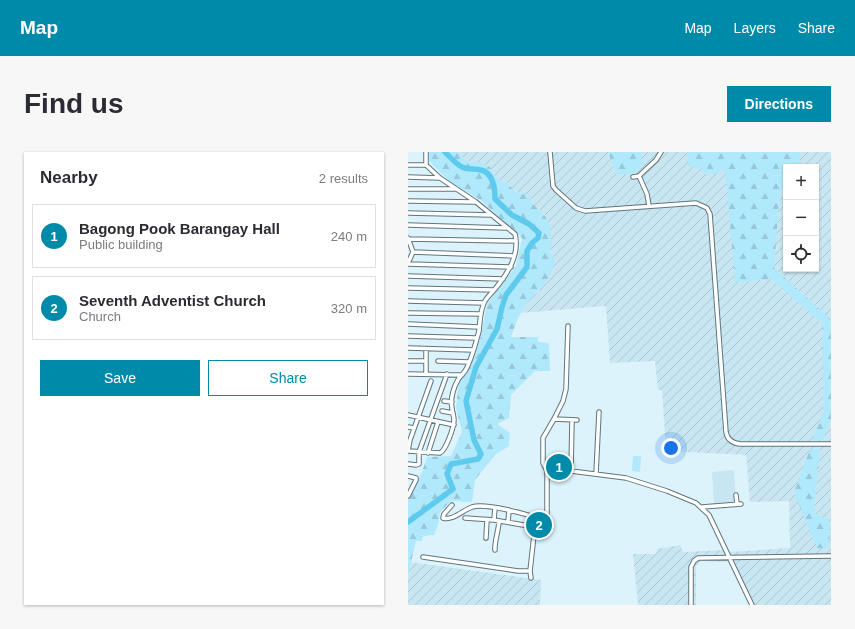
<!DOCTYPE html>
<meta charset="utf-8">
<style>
:root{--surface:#fff;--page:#f7f7f7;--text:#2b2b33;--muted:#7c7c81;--line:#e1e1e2;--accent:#008aa9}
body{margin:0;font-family:Helvetica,sans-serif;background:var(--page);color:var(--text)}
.controls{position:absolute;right:12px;top:12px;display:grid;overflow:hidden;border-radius:0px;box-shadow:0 1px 3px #0004}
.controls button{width:36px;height:36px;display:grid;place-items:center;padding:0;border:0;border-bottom:1px solid var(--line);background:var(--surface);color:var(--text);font:20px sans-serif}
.you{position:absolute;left:263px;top:296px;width:14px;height:14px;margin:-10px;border:3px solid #fff;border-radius:50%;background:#1a73e8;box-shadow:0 0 0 6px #1a73e833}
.badge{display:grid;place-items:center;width:26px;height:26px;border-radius:50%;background:var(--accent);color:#fff;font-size:13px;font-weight:700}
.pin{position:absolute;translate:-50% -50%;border:2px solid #fff;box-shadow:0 1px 4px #0006}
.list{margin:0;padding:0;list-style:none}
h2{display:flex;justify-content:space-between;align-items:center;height:52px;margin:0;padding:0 16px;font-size:17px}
h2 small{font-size:13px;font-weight:400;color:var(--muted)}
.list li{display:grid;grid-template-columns:26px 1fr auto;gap:12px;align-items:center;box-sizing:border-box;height:64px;margin:0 8px 8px;padding:0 8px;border:1px solid var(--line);border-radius:0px}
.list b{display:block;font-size:15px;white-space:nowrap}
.list p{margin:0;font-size:13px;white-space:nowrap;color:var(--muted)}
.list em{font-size:13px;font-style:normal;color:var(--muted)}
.actions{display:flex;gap:8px;padding:12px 16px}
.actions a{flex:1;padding:9px 0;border:1px solid var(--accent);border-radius:0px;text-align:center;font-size:14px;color:var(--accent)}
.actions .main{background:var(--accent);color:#fff}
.icon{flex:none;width:22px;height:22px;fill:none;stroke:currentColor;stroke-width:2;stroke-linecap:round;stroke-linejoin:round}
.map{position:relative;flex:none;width:423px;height:453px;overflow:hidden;border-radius:0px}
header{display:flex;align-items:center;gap:24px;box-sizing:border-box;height:56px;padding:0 20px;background:var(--accent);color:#fff}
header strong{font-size:19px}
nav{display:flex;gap:22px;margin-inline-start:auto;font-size:14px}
.intro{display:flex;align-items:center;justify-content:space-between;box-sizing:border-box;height:96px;padding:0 24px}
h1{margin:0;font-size:28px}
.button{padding:10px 18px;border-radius:0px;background:var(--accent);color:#fff;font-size:14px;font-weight:700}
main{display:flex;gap:24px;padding:0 24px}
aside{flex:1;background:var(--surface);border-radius:0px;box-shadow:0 1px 3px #0004}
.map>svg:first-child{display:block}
</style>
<header>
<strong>Map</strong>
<nav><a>Map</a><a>Layers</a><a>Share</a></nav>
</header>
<div class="intro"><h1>Find us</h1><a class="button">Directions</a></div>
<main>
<aside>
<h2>Nearby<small>2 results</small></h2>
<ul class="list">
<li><span class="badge">1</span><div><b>Bagong Pook Barangay Hall</b><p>Public building</p></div><em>240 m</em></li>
<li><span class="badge">2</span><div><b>Seventh Adventist Church</b><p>Church</p></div><em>320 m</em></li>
</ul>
<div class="actions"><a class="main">Save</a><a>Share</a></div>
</aside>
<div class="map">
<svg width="423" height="453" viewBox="0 0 423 453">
<defs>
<pattern id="industrial-furrows" width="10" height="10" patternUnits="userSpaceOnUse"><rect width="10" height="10" fill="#c8e6f2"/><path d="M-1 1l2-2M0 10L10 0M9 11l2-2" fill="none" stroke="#acc5d0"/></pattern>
<pattern id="forest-firs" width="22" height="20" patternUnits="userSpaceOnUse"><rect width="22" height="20" fill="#b0e8fc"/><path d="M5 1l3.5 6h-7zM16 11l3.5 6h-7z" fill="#97c7d8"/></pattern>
</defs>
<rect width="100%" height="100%" fill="#dcf3fc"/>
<path fill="#c8e6f2" d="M326,318L328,350L306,351L304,320Z"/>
<path fill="url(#industrial-furrows)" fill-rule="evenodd" d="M51,0H423V453H346L322,400L382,396L381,349L342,350L338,303L258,299L254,238H250L247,209L202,211L198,154L113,161L121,148L131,139L143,104L137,63L124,52L116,40L115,42L107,39L99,32L87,25L82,15L72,10H62L51,3ZM378,15H408V117H378Z
M272,393L275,400L316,398L319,410L293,409L288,414V453H230L225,402H248L249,397Z
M2,410L133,428L132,453H0V423Z"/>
<path fill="url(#forest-firs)" d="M21,0H51V3L62,10H72L82,15L87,25L100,32L107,39L115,42L116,40L124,47L123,49C126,55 132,57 136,63C143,71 143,86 144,96L142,98L143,104L147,107C145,128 124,142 114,159C109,167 106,177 103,185H130V190L141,191L142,219H127L103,243L101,266L89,272L102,281L101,294L88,302L67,328L64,350L43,349L32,360L30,373L26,383L15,384L14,389H8L0,423V348L14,320L19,305L43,304L54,280L48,256L51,229L72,188L79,152L108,114L114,86L74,49L41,29L21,9Z
M200,0H234L233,6L236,11C226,23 224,23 208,22Z
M279,0H392L393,15H378V35L372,39L366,116L423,168V267L415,288H404L415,261L414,171L363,127L327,131L318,24L314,17L308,22H296L294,17L281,14Z
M402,297H412L406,361L421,368C423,378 422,386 419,396H409L386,341Z"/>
<path fill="#b0e8fc" d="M225,304H233L232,320L224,319Z"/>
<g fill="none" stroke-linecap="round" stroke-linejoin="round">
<path stroke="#5ecbee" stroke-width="5.5" d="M0,370L45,337L39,322L43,312L70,307L73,302L66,288L58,249L68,215L89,177L94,155L98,143L119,115V99L124,91L130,86L131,81L121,72L104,63L87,47C87,36 85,21 73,18C66,16 60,18 54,15C48,12 42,5 37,0"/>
<g stroke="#60757c" stroke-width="5.5">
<path id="minor" d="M142,0L145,34L148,38L168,56L177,59L288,51L299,56L302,62L318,280C319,287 324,291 332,292H423
M0,13H18
M231,24L239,42L241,54
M0,25L32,26
M225,25L231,24L233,22L248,8L253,0
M0,37H47
M0,49L67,50
M0,61L83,63
M0,73L98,76
M0,87L108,89
M5,100L106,104
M0,111L5,100L0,86
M0,112L103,115
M0,124L95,127
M0,136L86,138
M0,149L76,151
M0,161L73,162
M0,172L71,175
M160,174L158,237L155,249L146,267L169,268
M0,184L68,186
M0,196L65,198
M18,197V222
M0,209H17
M30,209L61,210
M0,222L54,223
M36,249L44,250
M34,259L45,261
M0,263L46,273
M0,275L6,276
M0,299L32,301C38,298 46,275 46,268C46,264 44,260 44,256C42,246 46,234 51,226C53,224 55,222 57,219C63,210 68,190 71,179C72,170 72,160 76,151C78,146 83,142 87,137C100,121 112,103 107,82L68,50L32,26L18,13V0
M0,299L2,288L23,229
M20,301L30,270
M0,312L8,313L11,312V300L39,222
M139,319H163L218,326L259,339L288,351L301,363L344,453
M163,319L164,268
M188,322L191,260
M0,324L8,326V328L0,344
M328,343L329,352
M44,353L36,362L35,366C45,369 55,358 64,355C78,351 120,362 134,368L137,367L139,364V319L135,311V286L146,267
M294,355L333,352
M57,366L86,368L127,375
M86,368L87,356
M100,370L101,358
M78,386L79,368
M87,398C86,391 91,377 91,369
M15,405L110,419H122L128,365
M122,419L123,426
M283,453V415L286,409L290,406L423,404"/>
</g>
<use href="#minor" stroke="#fff" stroke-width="3.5"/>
</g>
</svg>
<div class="controls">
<button>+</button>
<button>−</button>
<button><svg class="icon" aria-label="locate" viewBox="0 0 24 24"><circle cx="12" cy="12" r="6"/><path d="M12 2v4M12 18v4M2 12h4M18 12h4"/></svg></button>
</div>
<div class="you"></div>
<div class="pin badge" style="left:151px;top:315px">1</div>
<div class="pin badge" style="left:131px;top:373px">2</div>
</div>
</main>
